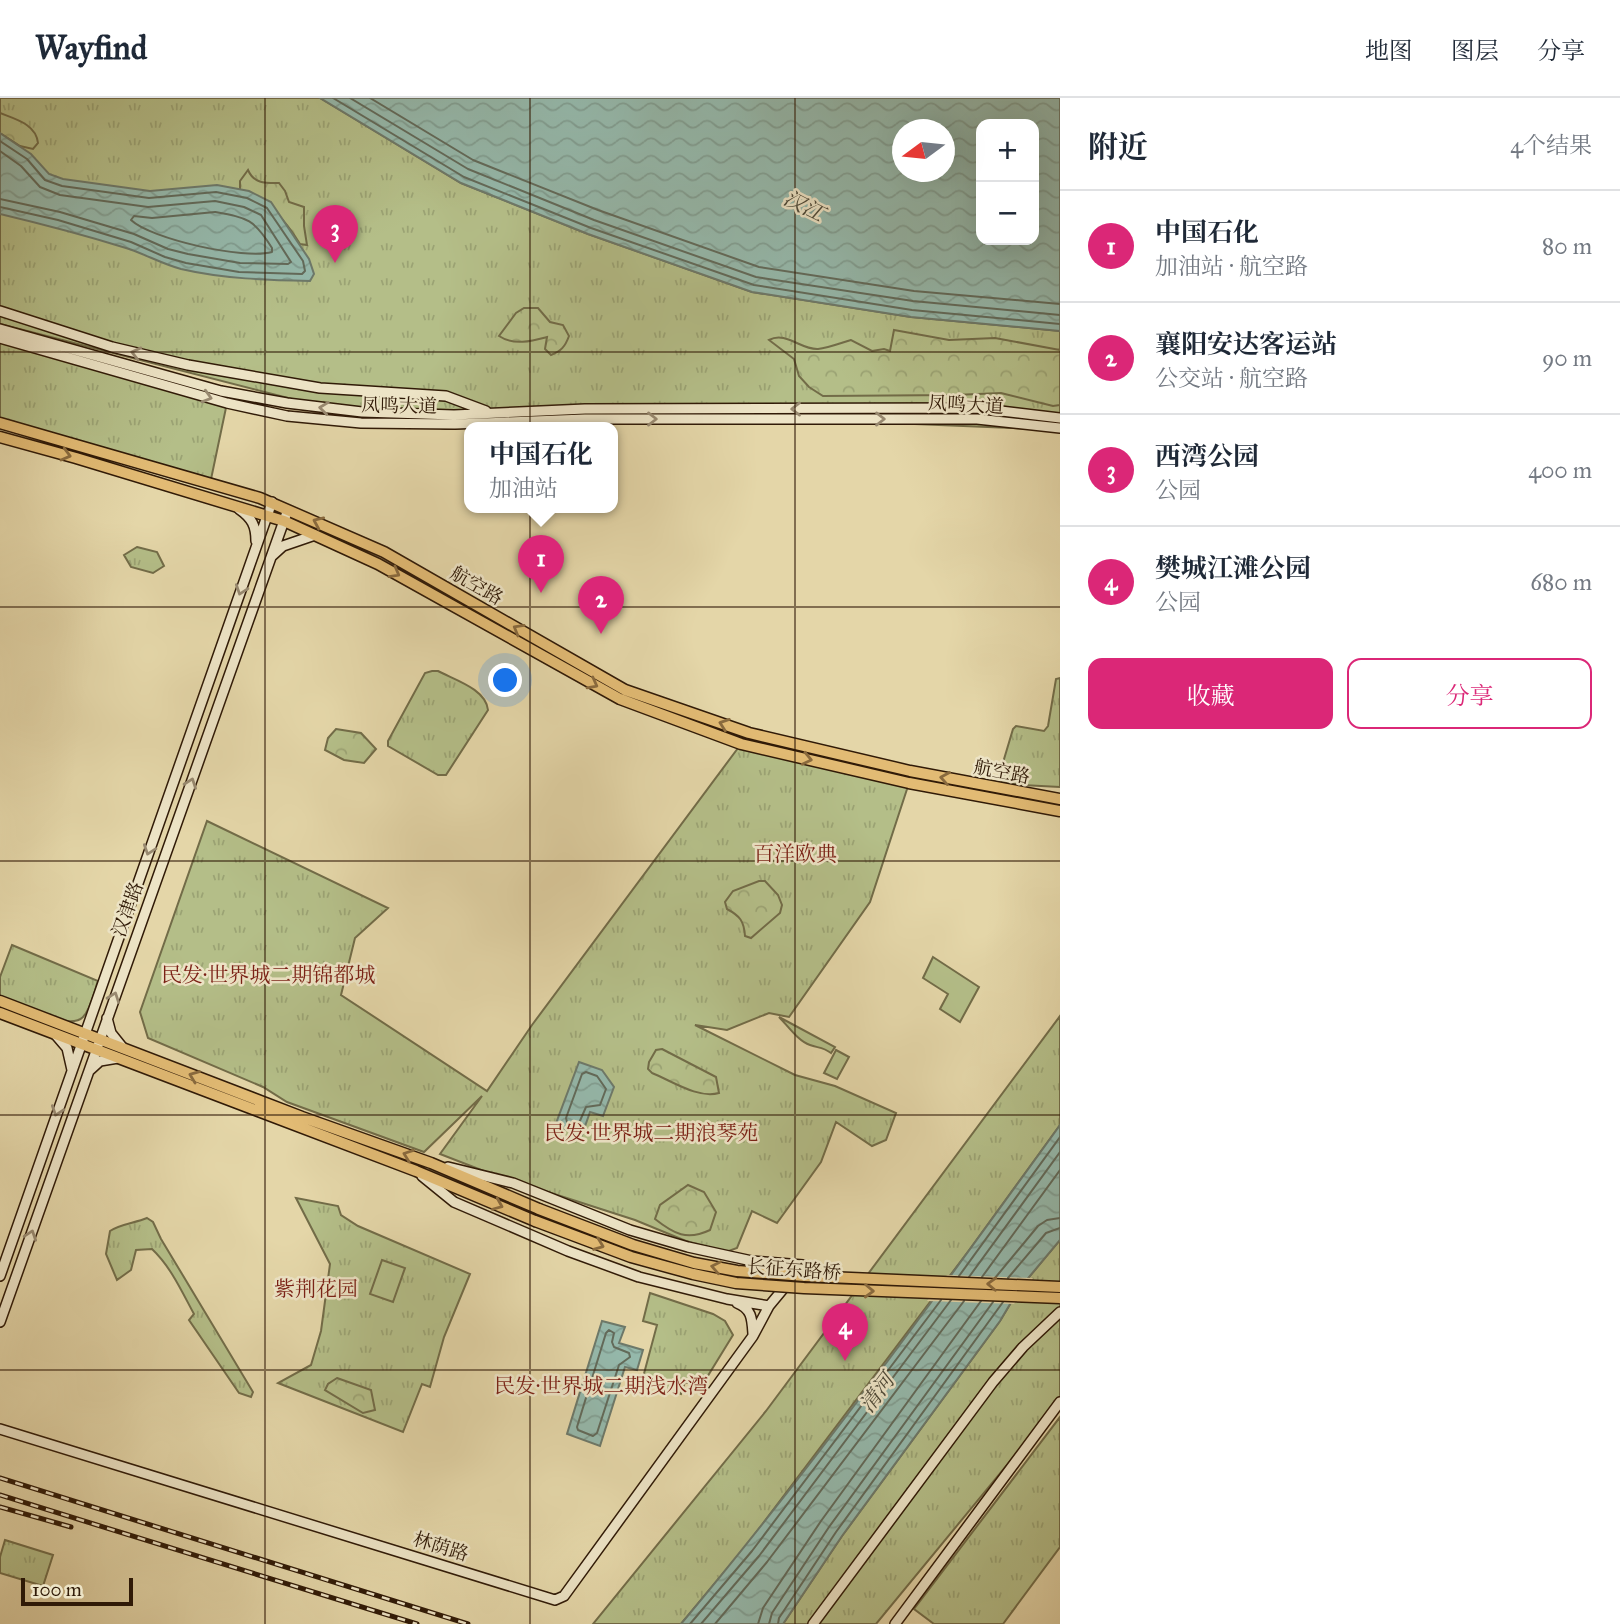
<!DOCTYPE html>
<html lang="zh">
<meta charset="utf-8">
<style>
:root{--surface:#fff;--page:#f2f2f3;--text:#1f2937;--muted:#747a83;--line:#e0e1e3;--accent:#db2777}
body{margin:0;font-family:"IM FELL Great Primer","Noto Serif SC",serif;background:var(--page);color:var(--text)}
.controls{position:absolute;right:21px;top:21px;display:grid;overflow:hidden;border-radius:14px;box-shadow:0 7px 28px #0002}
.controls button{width:63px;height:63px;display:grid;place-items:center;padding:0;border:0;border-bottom:2px solid var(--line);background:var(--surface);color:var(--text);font:35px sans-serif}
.compass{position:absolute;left:892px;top:21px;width:63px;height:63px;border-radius:50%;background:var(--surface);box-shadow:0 7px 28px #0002;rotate:255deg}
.scale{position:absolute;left:21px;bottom:18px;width:112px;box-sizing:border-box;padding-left:7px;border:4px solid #301a07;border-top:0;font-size:19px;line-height:24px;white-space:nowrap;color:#301a07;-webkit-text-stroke:5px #ede4c6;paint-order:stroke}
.you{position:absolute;left:506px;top:583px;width:24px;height:24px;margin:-18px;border:5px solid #fff;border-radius:50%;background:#1a73e8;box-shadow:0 0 0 10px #1a73e833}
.badge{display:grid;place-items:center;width:46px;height:46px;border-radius:50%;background:var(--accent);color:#fff;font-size:23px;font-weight:700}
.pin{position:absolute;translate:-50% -58px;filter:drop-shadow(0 2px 4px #0008)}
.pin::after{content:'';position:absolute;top:37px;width:24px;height:21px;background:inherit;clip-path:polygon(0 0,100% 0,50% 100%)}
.popup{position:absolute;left:464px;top:324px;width:154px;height:91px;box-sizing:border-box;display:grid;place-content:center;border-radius:14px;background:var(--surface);filter:drop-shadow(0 2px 5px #0005);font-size:23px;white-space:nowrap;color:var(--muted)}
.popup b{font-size:26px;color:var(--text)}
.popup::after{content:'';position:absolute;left:50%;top:100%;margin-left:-14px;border:14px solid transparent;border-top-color:var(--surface)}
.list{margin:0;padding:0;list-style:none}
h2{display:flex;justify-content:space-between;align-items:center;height:91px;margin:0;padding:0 28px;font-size:30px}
h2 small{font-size:23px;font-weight:400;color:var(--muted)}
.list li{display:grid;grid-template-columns:46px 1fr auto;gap:21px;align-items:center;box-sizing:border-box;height:112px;padding:0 28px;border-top:2px solid var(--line)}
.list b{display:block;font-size:26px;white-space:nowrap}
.list p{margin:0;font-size:23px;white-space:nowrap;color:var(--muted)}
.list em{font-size:23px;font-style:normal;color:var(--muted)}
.actions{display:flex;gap:14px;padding:21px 28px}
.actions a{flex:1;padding:16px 0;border:2px solid var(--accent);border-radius:14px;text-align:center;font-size:24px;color:var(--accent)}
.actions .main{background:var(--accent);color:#fff}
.map{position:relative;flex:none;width:1060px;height:1526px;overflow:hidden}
header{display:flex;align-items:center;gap:42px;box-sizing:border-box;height:98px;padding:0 35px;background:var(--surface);border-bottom:2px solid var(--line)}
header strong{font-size:33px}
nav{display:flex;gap:38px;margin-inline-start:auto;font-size:24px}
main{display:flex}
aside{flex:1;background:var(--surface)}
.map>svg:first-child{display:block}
</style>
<header>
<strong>Wayfind</strong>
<nav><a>地图</a><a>图层</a><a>分享</a></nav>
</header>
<main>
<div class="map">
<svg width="1060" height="1526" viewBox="0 0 1060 1526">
<defs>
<pattern id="grass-tufts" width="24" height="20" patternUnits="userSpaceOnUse" patternTransform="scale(1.75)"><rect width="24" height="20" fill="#b4be88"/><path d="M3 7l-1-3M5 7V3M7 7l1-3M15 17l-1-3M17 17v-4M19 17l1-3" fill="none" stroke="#9ba374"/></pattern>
<pattern id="forest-crowns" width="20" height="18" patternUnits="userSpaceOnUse" patternTransform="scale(1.75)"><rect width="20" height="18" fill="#b4be88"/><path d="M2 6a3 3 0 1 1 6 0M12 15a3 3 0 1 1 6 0" fill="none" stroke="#9ba374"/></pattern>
<pattern id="water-waves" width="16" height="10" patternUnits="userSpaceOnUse" patternTransform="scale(1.75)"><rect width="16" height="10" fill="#95b9ac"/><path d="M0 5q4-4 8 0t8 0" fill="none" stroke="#819e92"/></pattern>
</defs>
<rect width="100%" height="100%" fill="#e4d6a8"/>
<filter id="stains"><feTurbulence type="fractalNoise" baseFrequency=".00286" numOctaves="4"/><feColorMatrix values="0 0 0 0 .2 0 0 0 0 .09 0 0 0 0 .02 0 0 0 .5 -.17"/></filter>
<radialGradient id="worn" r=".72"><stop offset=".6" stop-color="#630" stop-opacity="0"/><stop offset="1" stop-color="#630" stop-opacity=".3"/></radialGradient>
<path fill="url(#grass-tufts)" stroke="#726c48" stroke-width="2" d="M0,0H320L461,85L588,136L752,194L911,219L1060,233V332L718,318L445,331L292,301L0,226Z
M0,240L227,305L210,386L0,327Z
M137,449L157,454L164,468L153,475L131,469L124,457Z
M432,573H438C455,582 486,591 488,612L446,677H438L388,648V643L425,575Z
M1060,580V689L1022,687L1002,683L999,678L1013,631L1016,628L1044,633L1048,628L1056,581Z
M741,646L909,685L870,804L789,919L769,915L727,932L695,927L795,977L835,988L896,1015L886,1042L872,1048L836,1024L821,1064L777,1125L752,1113L737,1150L726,1154L686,1143L635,1122L489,1075L440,1056L482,998L424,1054L287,1004L263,989L148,940L140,914L207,723L388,810L355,840L341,897L487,993L532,927Z
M12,847L98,883C94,894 91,911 83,919C69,934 17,906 0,899V879Z
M1060,918V1027L970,1151L746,1448L681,1526H593L766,1313Z
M296,1100L338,1108L341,1117L358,1128L470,1176L444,1239L430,1289L422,1286L403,1334L278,1285L311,1267L321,1233L330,1166Z
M147,1120L153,1124L161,1141L253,1294L251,1299L239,1295L189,1222L194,1216C182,1194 171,1169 152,1151L136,1152L131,1172L117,1182L106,1156L110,1133C120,1126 135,1125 147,1120Z
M1060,1142V1298L1025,1345L876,1526H783L842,1438L1000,1223L1019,1191Z
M650,1195L713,1216L725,1223L733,1237L701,1289L685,1284L681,1296L642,1283L657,1227L643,1223Z
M1060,1319V1449L1003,1526H934L914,1511Z
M5,1442L53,1457L43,1488L0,1475V1459Z"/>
<path fill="url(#forest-crowns)" stroke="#726c48" stroke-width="2" d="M0,15C15,21 36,26 38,45L33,51L20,48L0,35Z
M248,72C254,86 266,85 279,85L285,93L289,104L304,109V128L307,147L300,146C288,126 265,97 240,92V83Z
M524,210H538L550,224L563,227L569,238C565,249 561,253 551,257L545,251L547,239C532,243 514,248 499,238L516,215Z
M894,232L949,242L995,240L1060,252V307L1053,308L1001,295L954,297L823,298L809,289L799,278L794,261L769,242C786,233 801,252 818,251C828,250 841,245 851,242L872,253L884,251L890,253Z
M336,631L361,635L376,651L364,665L344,662L325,652L328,640Z
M759,783H765L778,797L782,807L780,815L751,840L745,838C744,823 740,818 727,811L725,804L733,793Z
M662,951L716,979L719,995C698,1001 672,983 652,975L648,971L649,964L656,952Z
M688,1087L704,1094L716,1114L710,1132C687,1143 674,1136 655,1121L660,1107Z
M337,1280L371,1292L375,1312L363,1315L325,1292L328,1286Z"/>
<path fill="#b4be88" stroke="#726c48" stroke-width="2" d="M933,859L979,889L960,924L940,911L948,896L923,880Z
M779,919L835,949L831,955C823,949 818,950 810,947C798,943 788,928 779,919Z
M836,952L849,959L837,981L824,975Z
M382,1162L405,1170L393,1204L370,1196Z"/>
<path fill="url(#water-waves)" stroke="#6d796a" stroke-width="2" fill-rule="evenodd" d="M320,0H1060V233L911,219L752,194L588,136L461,85ZM981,26H1034V142H981ZM902,32H944V74H902Z
M0,35L31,56L49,76L63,81L150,93L217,87L249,93L271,104L309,161L314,176L310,183C267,182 224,181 181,171C162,166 145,156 126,150C84,137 42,126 0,116Z
M579,964L602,972L614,989L603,1018L590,1014L582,1037L555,1028Z
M1060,1027V1142L1019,1191L1000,1223L842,1438L783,1526H681C815,1366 938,1196 1060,1027Z
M602,1223L625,1229L619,1245L643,1252L637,1272L625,1269L600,1348L567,1336Z"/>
<path fill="#e4d6a8" d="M947,1177L1033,1180L1014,1206L927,1203Z"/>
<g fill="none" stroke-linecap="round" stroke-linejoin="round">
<path stroke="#626a5a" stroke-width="2" d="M333,0L464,79L591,130L754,187L912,212L1060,226
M350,0L468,71L594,122L756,179L913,203L1060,217
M370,0L473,62L598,112L759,169L914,193L1060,206
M0,43L27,61L45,82L62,88L149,100L216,94L247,100L267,110L303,163L305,173L302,176L239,174L186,165L165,159L131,144L58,122L0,109
M0,53L21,68L40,89L60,97L148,109L215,103L244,109L261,117L291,164L288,166L240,165L188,156L168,151L134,136L60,114L0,101
M215,114C248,120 254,121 272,150V154C244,162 151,141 131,122L134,118L152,120Z
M586,974L597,978L606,991L600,1007L586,1009L579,1025L575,1027L567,1024L566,1020L582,976Z
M959,1178L1060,1039
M969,1179L1060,1054
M982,1179L1060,1072
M995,1180L1038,1128L1047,1122L1060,1120
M1008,1180L1046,1135L1060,1130
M609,1232L614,1235L612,1244L614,1249L629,1255L630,1259L619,1267L597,1335L593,1338L578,1332L577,1329L606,1235Z
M690,1526L752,1453L941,1202
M701,1526L759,1458L951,1202
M715,1526L767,1464L964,1203
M758,1526L763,1510L821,1423L981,1203
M769,1526L772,1515L829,1429L993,1204
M778,1526L779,1520L836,1434L1003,1204"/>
<g stroke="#301a07" stroke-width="12">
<path id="secondary" d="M0,213L112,249L188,267L320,290L446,298L486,313
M0,231L221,293L287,305L362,314L454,317L585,311L976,310L1060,320
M0,240L227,305L287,318L361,325L455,326L585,321H977L1060,330
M239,411C252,420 256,428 256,443
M272,458L283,448L315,437
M107,920L111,935L123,950
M55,936L67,950L72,972
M89,973L100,963L118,960
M422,1078L454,1104L568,1153L639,1179L727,1201L769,1208
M0,1178L272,404
M737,1205C752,1211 752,1221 753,1236
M0,1224L286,417
M0,1331L555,1502L564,1498L753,1238L769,1208L803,1167L752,1163L688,1149L630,1132L513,1085L448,1069
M813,1526L993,1284L1023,1249L1060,1214
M895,1526L1060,1304"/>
</g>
<g stroke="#301a07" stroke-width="13">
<path id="primary" d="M0,325L260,400L384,454L625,592L749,635L910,673L1060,701
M0,339L76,360L284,423L378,466L620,601L741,646L909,685L1060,713
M0,903L302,1019L431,1065L539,1111
M0,915L416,1073L535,1123"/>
</g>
<use href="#secondary" stroke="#ede4c6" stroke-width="9"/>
<use href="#primary" stroke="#e2bb74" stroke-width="10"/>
<g stroke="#301a07" stroke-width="5">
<path id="rail" d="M0,1380L468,1526
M0,1397L417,1526
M0,1409L71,1429"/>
</g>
<use href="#rail" stroke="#ede4c6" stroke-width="2.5" stroke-dasharray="8" stroke-linecap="butt"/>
<g stroke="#301a07" stroke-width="13" stroke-linecap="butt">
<path id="primary-bridge" d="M539,1111L633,1147L694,1165L737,1173L805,1178L1060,1189
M535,1123L631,1159L693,1176L736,1185L804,1190L1060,1200"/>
</g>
<use href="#primary-bridge" stroke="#e2bb74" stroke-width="10"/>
</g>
<defs><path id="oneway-chevron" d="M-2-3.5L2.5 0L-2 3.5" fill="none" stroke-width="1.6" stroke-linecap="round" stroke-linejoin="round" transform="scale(1.75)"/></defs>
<g stroke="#988970">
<use href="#oneway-chevron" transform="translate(136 255) rotate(-166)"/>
<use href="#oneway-chevron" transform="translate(207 299) rotate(16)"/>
<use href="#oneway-chevron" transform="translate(324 310) rotate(-173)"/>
<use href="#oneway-chevron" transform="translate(796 311) rotate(-180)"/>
<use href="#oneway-chevron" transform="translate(652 321)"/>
<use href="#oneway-chevron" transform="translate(880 321)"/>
<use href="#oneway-chevron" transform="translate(241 492) rotate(109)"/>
<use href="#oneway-chevron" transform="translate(191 685) rotate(-70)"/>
<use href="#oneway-chevron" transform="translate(149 752) rotate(109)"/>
<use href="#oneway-chevron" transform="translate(114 899) rotate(-70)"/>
<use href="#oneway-chevron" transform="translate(57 1013) rotate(109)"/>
<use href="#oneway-chevron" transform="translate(31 1137) rotate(-71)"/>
</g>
<g stroke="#896a3e">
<use href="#oneway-chevron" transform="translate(66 357) rotate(15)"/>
<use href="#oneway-chevron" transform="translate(318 424) rotate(-156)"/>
<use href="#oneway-chevron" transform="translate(395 475) rotate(29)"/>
<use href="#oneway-chevron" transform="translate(518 531) rotate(-150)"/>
<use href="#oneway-chevron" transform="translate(593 586) rotate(28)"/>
<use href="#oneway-chevron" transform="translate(724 626) rotate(-161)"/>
<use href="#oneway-chevron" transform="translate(807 661) rotate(13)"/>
<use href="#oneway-chevron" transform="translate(945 680) rotate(-170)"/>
<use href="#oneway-chevron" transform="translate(194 978) rotate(-159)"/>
<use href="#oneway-chevron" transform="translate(408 1057) rotate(-160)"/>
<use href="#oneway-chevron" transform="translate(498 1107) rotate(23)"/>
<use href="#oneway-chevron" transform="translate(599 1147) rotate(21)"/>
<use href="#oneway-chevron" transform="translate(716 1169) rotate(-169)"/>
<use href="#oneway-chevron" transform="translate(992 1186) rotate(-178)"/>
<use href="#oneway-chevron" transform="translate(869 1193) rotate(2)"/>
</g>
<path fill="none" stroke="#301a07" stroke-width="2" stroke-opacity="0.55" d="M265,0V1526M530,0V1526M795,0V1526M0,254H1060M0,509H1060M0,763H1060M0,1017H1060M0,1272H1060"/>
<g text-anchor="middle" stroke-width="5" stroke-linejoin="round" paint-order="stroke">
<g font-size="19" fill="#301a07" stroke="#ede4c6">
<text transform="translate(966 306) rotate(3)" y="7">凤鸣大道</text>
<text transform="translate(399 307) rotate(1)" y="7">凤鸣大道</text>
<text transform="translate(477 487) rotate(30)" y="7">航空路</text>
<text transform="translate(1002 673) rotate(11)" y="7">航空路</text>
<text transform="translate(127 811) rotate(-70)" y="7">汉津路</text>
<text transform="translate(794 1171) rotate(4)" y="7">长征东路桥</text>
<text transform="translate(441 1448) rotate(17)" y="7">林荫路</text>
</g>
<g font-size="21" font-style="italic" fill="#4e4a39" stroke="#ede4c6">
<text transform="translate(804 108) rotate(27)" y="7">汉江</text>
<text transform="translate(877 1295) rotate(-53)" y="7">清河</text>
</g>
<g font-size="21" fill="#7a1f14" stroke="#ede4c6">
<text x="795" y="763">百洋欧典</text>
<text x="268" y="884">民发·世界城二期锦都城</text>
<text x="651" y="1042">民发·世界城二期浪琴苑</text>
<text x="316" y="1198">紫荆花园</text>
<text x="601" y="1295">民发·世界城二期浅水湾</text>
</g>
</g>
<rect width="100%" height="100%" filter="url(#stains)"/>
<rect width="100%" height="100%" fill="url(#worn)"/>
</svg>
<div class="controls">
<button>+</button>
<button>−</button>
</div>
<svg class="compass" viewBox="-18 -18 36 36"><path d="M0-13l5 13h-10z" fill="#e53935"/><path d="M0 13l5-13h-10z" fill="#747a83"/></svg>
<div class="scale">100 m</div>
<div class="you"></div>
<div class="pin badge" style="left:541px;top:495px">1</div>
<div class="popup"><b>中国石化</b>加油站</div>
<div class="pin badge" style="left:601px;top:536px">2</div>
<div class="pin badge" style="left:335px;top:165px">3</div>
<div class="pin badge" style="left:845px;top:1263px">4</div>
</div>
<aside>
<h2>附近<small>4个结果</small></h2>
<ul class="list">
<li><span class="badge">1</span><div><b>中国石化</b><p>加油站 · 航空路</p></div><em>80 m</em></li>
<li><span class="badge">2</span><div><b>襄阳安达客运站</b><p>公交站 · 航空路</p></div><em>90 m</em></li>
<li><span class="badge">3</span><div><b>西湾公园</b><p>公园</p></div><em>400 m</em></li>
<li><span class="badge">4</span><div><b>樊城江滩公园</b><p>公园</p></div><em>680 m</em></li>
</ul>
<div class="actions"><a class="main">收藏</a><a>分享</a></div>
</aside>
</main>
